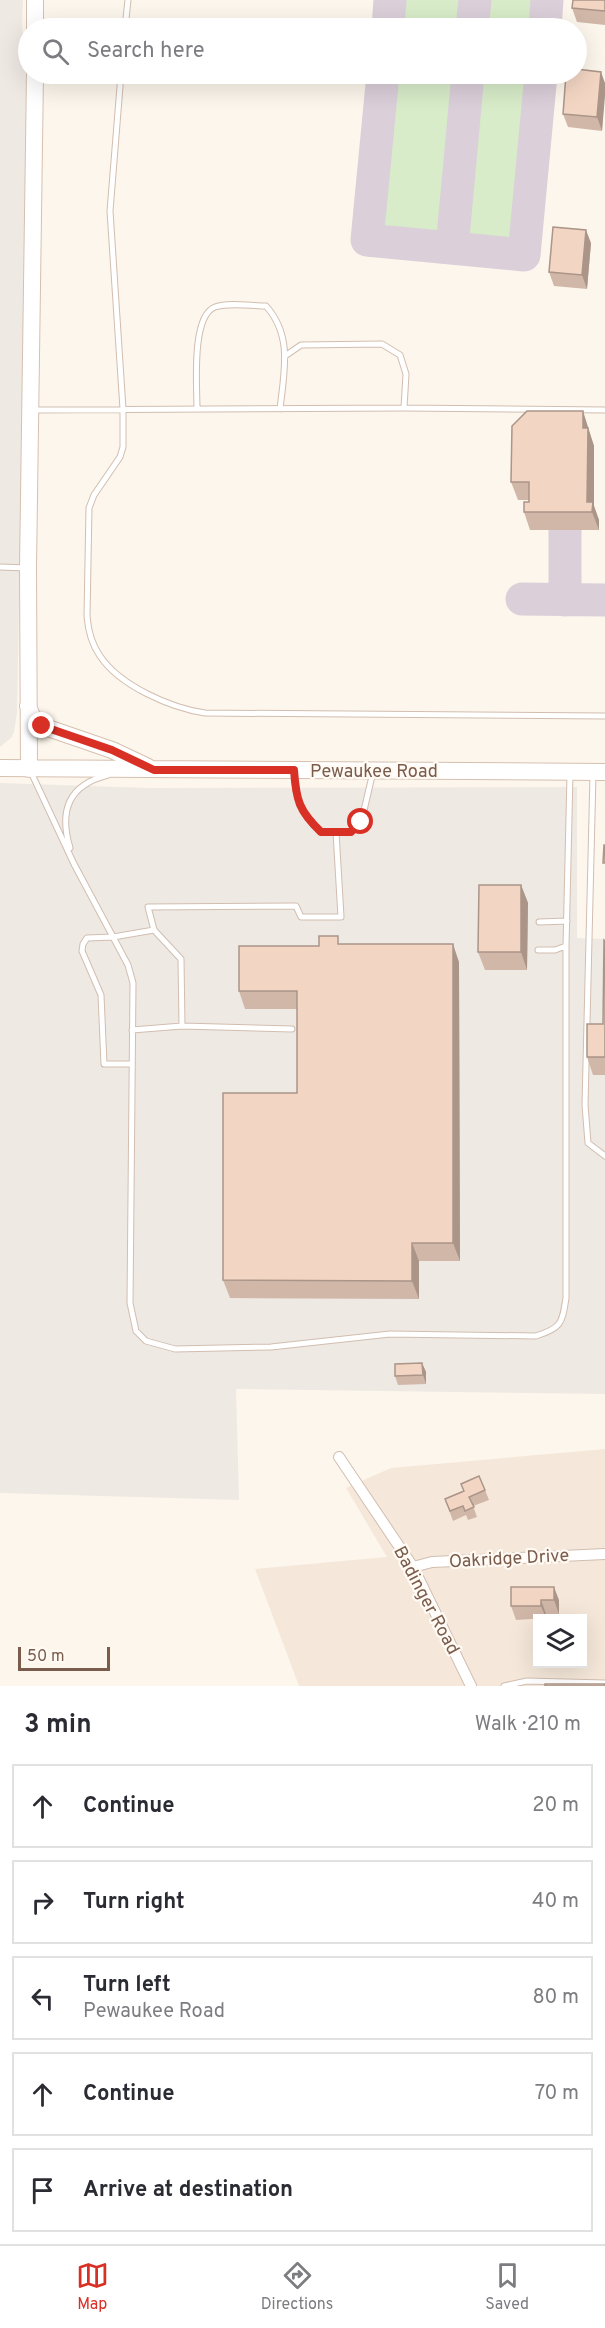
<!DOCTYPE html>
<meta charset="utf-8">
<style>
:root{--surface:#fff;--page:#f2f2f3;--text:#2b2b33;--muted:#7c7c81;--line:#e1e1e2;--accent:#d93025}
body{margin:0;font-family:Overpass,sans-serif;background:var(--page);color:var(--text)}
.controls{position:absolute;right:18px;bottom:18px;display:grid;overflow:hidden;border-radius:0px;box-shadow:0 6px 24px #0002}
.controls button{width:54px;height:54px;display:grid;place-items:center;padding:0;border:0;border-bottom:2px solid var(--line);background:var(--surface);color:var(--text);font:30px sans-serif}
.scale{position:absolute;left:18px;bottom:15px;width:92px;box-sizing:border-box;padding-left:6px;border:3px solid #7a5c4d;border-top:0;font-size:16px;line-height:21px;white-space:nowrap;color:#7a5c4d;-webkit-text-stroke:4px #fffaf3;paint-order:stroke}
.stop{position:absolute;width:18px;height:18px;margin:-14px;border:4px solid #d93025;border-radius:50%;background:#fff}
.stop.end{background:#d93025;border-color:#fff;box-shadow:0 2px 6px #0008}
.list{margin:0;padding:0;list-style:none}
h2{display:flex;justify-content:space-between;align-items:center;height:78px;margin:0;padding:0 24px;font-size:26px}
h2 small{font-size:20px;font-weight:400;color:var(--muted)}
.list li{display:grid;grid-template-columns:39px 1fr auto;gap:18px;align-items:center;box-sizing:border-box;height:84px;margin:0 12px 12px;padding:0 12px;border:2px solid var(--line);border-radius:0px}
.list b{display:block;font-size:22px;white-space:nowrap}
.list p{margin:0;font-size:20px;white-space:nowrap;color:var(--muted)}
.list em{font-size:20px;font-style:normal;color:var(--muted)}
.icon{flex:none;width:33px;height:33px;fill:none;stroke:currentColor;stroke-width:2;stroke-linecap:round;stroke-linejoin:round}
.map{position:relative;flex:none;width:605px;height:1686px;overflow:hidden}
.search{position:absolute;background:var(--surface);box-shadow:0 6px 24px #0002;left:18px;right:18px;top:18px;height:66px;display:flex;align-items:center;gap:15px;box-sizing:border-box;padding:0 21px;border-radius:33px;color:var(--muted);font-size:22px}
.sheet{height:558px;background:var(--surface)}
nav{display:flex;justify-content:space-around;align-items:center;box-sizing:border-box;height:84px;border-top:2px solid var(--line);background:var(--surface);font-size:16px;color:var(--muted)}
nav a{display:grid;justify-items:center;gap:3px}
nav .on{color:var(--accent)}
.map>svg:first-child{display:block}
</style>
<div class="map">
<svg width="605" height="1686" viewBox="0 0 605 1686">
<rect width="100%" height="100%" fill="#fdf6ec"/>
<path fill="#f5e8da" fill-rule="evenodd" d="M605,1449V1686H299L255,1569L387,1557L346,1488L391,1468ZM538,1618H582V1664H538Z"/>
<path fill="#efe9e4" d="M0,0H23L22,26L29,82L17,713L14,732L11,738L0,747Z
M0,783L149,788L577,787V938L605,939V1394L236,1389L239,1500L0,1493Z"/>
<path fill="#d8ecc9" d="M400,0H467L465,28H397Z
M482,0H540L538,28H479Z
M393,74H461L447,230C436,247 407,238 390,236L385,233L381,228Z
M475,74H534L519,237L511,245L470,243L462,235Z"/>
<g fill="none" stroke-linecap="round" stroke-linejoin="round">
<path stroke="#dbcfda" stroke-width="33" d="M388,28L390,0
M472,28L475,0
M545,28L547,0
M383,74L367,240L524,255L541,74
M452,248L468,74
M565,530V600
M522,599L605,600"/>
<g stroke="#d1beb0" stroke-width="7">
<path id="lane" d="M125,28L128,0
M121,74L110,211L123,409V447L120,457L94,495L89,508L87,616C88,630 91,643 100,656C120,686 171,708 205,713L605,716
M285,356L301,345L382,344L400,355L406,374L404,408
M197,409C197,387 191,316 215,307C230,302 251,306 266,306C293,336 284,372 280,409
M34,410L404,408L605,410
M0,567L27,568
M30,770L74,864L128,965L133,983L130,1303L136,1331L146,1341L175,1349L271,1347L390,1334L536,1336C562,1328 562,1323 566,1298V946
M294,772C296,801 300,812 321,832H351L361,823L373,772
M593,774L585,1105L588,1143L605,1156
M70,848C59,811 68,785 108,775
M539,922L567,921
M538,950H555L566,946L570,774
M182,1026L292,1029
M132,1030L182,1026L181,959L154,930
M132,1064H104L101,995L82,951L83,944L87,938L113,937L154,930L148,907L296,906L301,917H341L336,832
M504,1686L527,1681L605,1683"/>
</g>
<g stroke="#d1beb0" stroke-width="12">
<path id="street" d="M339,1457L413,1567L471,1686
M413,1567L432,1562L605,1554"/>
</g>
<g stroke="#d6c0b0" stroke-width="18">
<path id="secondary" d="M35,28V0
M28,706L32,716L42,726L112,750L148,767
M0,768L605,772
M29,769L28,568L35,74"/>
</g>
<use href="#lane" stroke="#fff" stroke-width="5"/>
<use href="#street" stroke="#fff" stroke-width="10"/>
<use href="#secondary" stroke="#fff" stroke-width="16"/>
</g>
<path fill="#d1b7a8" d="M605,0V25L577,22L572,8Z
M605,83L602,131L568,127L563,114Z
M591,243L587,289L554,286L549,272Z
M589,429V432L594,446V506L599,520V530H530L524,512L529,500H518L511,482Z
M521,885L528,903L527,970H485L478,952Z
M605,941V1075H593L587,1057L603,1024Z
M341,944L459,962L460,1261H419V1299L230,1298L223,1280L297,1093V1009H245L239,991L319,946Z
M422,1363L426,1372V1384L398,1385L395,1376Z
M485,1490L489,1500L473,1506L477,1517L468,1520L466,1515L453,1521L445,1499Z
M511,1587L559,1600V1614H546V1618L516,1620L511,1606Z"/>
<path fill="#aa9588" d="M601,72L605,83V96L602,131L597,117Z
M586,230L591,243L587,289L582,275Z
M583,411L594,446V506L599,520V530L592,512L587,502L583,428Z
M521,885L528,903L527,970L521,952Z
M453,944L459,962L460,1261L453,1243Z
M412,1243L419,1261V1299L412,1281Z
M422,1363L426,1372V1384L423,1375Z
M554,1587L559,1600V1614L554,1600Z
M541,1600L546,1614V1618L541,1606Z"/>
<path fill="#f3d5c3" stroke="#aa9588" stroke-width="1.5" d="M573,0H605V11L572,8Z
M576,69L601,72L597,117L563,114L566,74H576Z
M553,227L586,230L582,275L549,272Z
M527,411H583V428H588L587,502H593L592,512H524V502H529V482H511L512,426Z
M604,845H605V863H603Z
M479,885H521V952H478Z
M319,936H338V944H453V1243H412V1281L223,1280V1093H297V991H239V946H319Z
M604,940L605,941V1057H587V1024H603Z
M422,1363L423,1375L395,1376V1364Z
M479,1476L485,1490L469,1497L474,1507L465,1511L463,1506L450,1511L445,1499L464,1491L461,1484Z
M511,1587H554V1600H541V1606H511Z
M545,1684H605V1686H545Z"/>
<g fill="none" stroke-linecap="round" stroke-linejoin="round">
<path stroke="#d93025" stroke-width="8" d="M42,726L112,750L154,770H294C296,800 299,811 321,832H351L361,822"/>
</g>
<g text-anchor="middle" stroke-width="4.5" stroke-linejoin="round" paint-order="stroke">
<g font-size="18" fill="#7a5c4d" stroke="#fffaf3">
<text x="374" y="777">Pewaukee Road</text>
<text transform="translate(509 1558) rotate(-3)" y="6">Oakridge Drive</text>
<text transform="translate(427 1600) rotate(62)" y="6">Badinger Road</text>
</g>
</g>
</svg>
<div class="controls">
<button><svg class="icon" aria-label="layers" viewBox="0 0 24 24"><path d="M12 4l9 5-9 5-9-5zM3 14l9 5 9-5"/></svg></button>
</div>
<div class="scale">50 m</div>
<div class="stop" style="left:361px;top:822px"></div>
<div class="stop end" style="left:42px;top:726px"></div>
<div class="search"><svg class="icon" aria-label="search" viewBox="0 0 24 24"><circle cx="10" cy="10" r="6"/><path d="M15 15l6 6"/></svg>Search here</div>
</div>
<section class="sheet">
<h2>3 min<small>Walk · 210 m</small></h2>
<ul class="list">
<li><svg class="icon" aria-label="ahead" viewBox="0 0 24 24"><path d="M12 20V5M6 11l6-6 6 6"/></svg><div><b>Continue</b></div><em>20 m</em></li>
<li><svg class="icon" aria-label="right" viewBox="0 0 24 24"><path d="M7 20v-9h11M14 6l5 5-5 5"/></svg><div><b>Turn right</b></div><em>40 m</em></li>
<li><svg class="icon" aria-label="left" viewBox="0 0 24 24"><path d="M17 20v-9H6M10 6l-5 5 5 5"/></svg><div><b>Turn left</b><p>Pewaukee Road</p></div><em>80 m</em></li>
<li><svg class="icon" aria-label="ahead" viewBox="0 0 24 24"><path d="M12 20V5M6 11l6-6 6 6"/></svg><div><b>Continue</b></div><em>70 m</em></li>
<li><svg class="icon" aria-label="arrive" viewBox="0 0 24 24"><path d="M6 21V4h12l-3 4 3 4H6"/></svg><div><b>Arrive at destination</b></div></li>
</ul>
</section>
<nav>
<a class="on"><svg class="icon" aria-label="map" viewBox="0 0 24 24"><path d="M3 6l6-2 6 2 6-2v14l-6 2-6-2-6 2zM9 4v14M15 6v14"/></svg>Map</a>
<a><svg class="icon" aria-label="directions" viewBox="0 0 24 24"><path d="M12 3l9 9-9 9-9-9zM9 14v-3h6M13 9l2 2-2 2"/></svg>Directions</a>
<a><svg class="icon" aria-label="saved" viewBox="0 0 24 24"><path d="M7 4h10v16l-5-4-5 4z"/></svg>Saved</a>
</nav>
